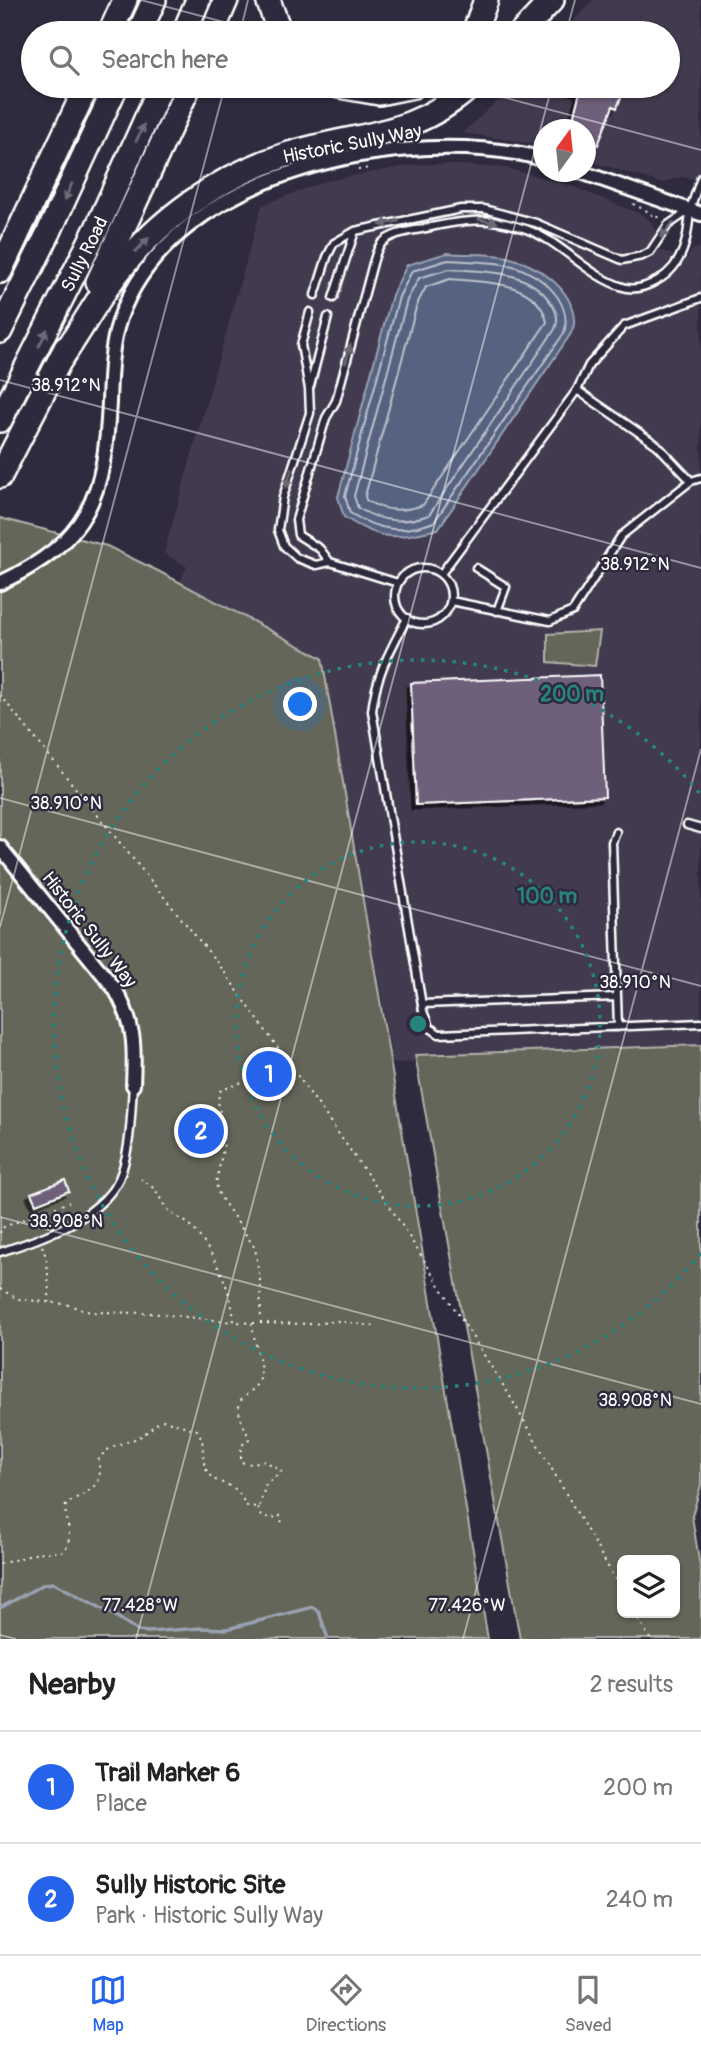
<!DOCTYPE html>
<meta charset="utf-8">
<style>
:root{--surface:#fff;--page:#f2f2f2;--text:#222;--muted:#767676;--line:#e0e0e0;--accent:#2563eb}
body{margin:0;font-family:Pangolin,sans-serif;background:var(--page);color:var(--text)}
.controls{position:absolute;right:21px;bottom:21px;display:grid;overflow:hidden;border-radius:10px;box-shadow:0 2px 5px #0004}
.controls button{width:63px;height:63px;display:grid;place-items:center;padding:0;border:0;border-bottom:2px solid var(--line);background:var(--surface);color:var(--text);font:35px sans-serif}
.compass{position:absolute;left:533px;top:119px;width:63px;height:63px;border-radius:50%;background:var(--surface);box-shadow:0 2px 5px #0004;rotate:15deg}
.you{position:absolute;left:301px;top:705px;width:24px;height:24px;margin:-18px;border:5px solid #fff;border-radius:50%;background:#1a73e8;box-shadow:0 0 0 10px #1a73e833}
.badge{display:grid;place-items:center;width:46px;height:46px;border-radius:50%;background:var(--accent);color:#fff;font-size:23px;font-weight:700}
.pin{position:absolute;translate:-50% -50%;border:4px solid #fff;box-shadow:0 2px 7px #0006}
.list{margin:0;padding:0;list-style:none}
h2{display:flex;justify-content:space-between;align-items:center;height:91px;margin:0;padding:0 28px;font-size:30px}
h2 small{font-size:23px;font-weight:400;color:var(--muted)}
.list li{display:grid;grid-template-columns:46px 1fr auto;gap:21px;align-items:center;box-sizing:border-box;height:112px;padding:0 28px;border-top:2px solid var(--line)}
.list b{display:block;font-size:26px;white-space:nowrap}
.list p{margin:0;font-size:23px;white-space:nowrap;color:var(--muted)}
.list em{font-size:23px;font-style:normal;color:var(--muted)}
.icon{flex:none;width:38px;height:38px;fill:none;stroke:currentColor;stroke-width:2;stroke-linecap:round;stroke-linejoin:round}
.map{position:relative;flex:none;width:701px;height:1639px;overflow:hidden}
.search{position:absolute;background:var(--surface);box-shadow:0 2px 5px #0004;left:21px;right:21px;top:21px;height:77px;display:flex;align-items:center;gap:18px;box-sizing:border-box;padding:0 24px;border-radius:38px;color:var(--muted);font-size:26px}
.sheet{height:315px;background:var(--surface)}
nav{display:flex;justify-content:space-around;align-items:center;box-sizing:border-box;height:98px;border-top:2px solid var(--line);background:var(--surface);font-size:19px;color:var(--muted)}
nav a{display:grid;justify-items:center;gap:4px}
nav .on{color:var(--accent)}
.map>svg:first-child{display:block}
</style>
<div class="map">
<svg width="701" height="1639" viewBox="0 0 701 1639">
<defs>
<filter id="shadow"><feDropShadow dx="-4.5" dy="4.5" stdDeviation="0" flood-color="#0009"/></filter>
</defs>
<rect width="100%" height="100%" fill="#2f2a3d"/>
<filter id="ink" filterUnits="userSpaceOnUse"><feTurbulence type="fractalNoise" baseFrequency=".0143" numOctaves="2"/><feDisplacementMap in="SourceGraphic" scale="14" xChannelSelector="R" yChannelSelector="G"/><feConvolveMatrix kernelMatrix="1 2 1 2 8 2 1 2 1" color-interpolation-filters="sRGB"/></filter>
<g filter="url(#ink)">
<path fill="#423a4f" d="M593,0H701V180L681,177L661,183L586,160V130H544L543,145L462,133L514,86H668V33H562Z
M443,164L506,168L566,184L643,215L651,222L658,236L657,249L686,260L692,250L701,247V1050L393,1063L322,658L180,581L187,567L164,553L262,205L326,181L412,165Z"/>
<path fill="#646658" stroke="#b2b2ac" stroke-width="2" fill-rule="evenodd" d="M0,518L107,546L160,572L322,658L488,1639H0Z
M600,631L595,666L548,662V634Z
M701,1045V1485L692,1516L701,1573V1639H520L415,1055ZM622,1560H675V1613H622Z"/>
<path fill="#576480" stroke="#9aa2b3" stroke-width="2" d="M447,253C466,255 488,253 507,257C535,264 573,287 574,320C575,324 572,331 570,335L438,529C394,539 383,542 344,517L338,497L392,295L407,265Z"/>
<g fill="none" stroke-linecap="round" stroke-linejoin="round">
<path stroke="#bcc1cc" stroke-width="2" d="M448,260C466,261 485,261 503,264C534,268 574,298 564,333L434,522C402,534 379,531 350,513L345,496L399,297L412,271Z
M449,269C485,272 529,269 551,303C557,312 559,319 555,329L429,515C403,524 381,522 358,508L354,496L407,300L419,278Z
M450,279C483,282 538,280 547,322L423,505C403,512 384,512 366,500L365,496L417,304L426,287Z"/>
<path stroke="#9aa2b3" stroke-width="3.5" d="M0,1608L44,1584L54,1583L114,1615L138,1631L148,1632L201,1628L227,1629L313,1607L319,1612L328,1639"/>
</g>
<path fill="#6e5e7a" stroke="#fff" stroke-width="2" filter="url(#shadow)" d="M562,86H621L619,91L623,92L617,108L613,106L598,145L592,143L591,147L586,145V130H570L580,92Z
M600,675L605,797L416,805L411,683Z
M65,1180L69,1191L36,1204L31,1193Z"/>
<g fill="none" stroke-linecap="round" stroke-linejoin="round">
<g stroke="#fff" stroke-width="11">
<path id="service" d="M690,209L701,178
M315,295L327,257L334,243L355,231L461,209H484L536,223L622,260L642,256L650,252L668,225L690,210C688,238 684,265 658,280C648,286 635,291 623,287C587,276 562,242 526,229C490,216 463,220 426,228C413,231 391,232 381,244C377,248 375,257 373,263L336,401L326,418L296,520L298,535L320,549L330,562
M333,298L355,231
M310,312L301,345L309,389L310,413L283,497L278,530L284,546L297,558L316,565L330,562L398,583
M310,386L328,317
M577,390L657,445L691,481L701,478
M476,568L506,587L497,611
M395 596a28 28 0 1 1 56 0a28 28 0 1 1-56 0Z
M441,574L577,390L589,365L624,326L701,298
M451,601L550,621L573,611L621,536L691,481
M407,618C390,651 376,674 372,711L423,1011L429,1027L439,1034L701,1023
M687,825L701,829
M616,832L612,842L618,1027
M422,1004L617,997
M0,1252C41,1239 108,1216 122,1171C131,1143 131,1113 133,1085"/>
</g>
<g stroke="#fff" stroke-width="18">
<path id="minor" d="M581,172L701,214
M0,583C89,541 105,496 109,402C110,373 111,345 120,318C173,169 408,124 544,159
M0,847L115,989C135,1024 135,1046 133,1085"/>
</g>
<g stroke="#fff" stroke-width="28">
<g id="motorway">
<path d="M268,0L280,33"/>
<path d="M110,33L125,0"/>
<path d="M139,33L154,0"/>
<path d="M184,33L198,0"/>
<path d="M212,33L226,0"/>
<path d="M474,33L486,0"/>
<path d="M521,33L552,0"/>
<path d="M339,86L379,93L413,86"/>
<path d="M0,271L87,86"/>
<path d="M98,282L189,86"/>
<path d="M0,331L49,232L116,86"/>
<path d="M60,360C80,332 95,302 116,275C157,220 218,177 283,156C356,132 409,141 471,86"/>
<path id="s1" d="M0,420L97,228L161,86"/>
<path d="M0,476L66,348"/>
</g>
</g>
<path stroke="#fff" stroke-width="2" stroke-dasharray="2 5" stroke-linecap="butt" d="M358,170L369,168
M544,172L572,180
M633,204L651,213L653,217H661
M0,695L220,966L389,1205L508,1393L622,1591
M36,1215L40,1227
M0,1233L1,1228L69,1202
M42,1246C50,1263 47,1282 50,1302
M0,1289L18,1299L65,1304L90,1312L150,1313L233,1322
M253,1323L313,1324L337,1321L375,1326
M261,1323L260,1280L255,1248L219,1195L216,1184L224,1143L218,1100L220,1091L262,1074
M258,1508L262,1517L273,1518L279,1515L283,1519L281,1522
M0,1564L42,1552H64C76,1531 63,1523 66,1505C81,1492 107,1490 98,1461C108,1443 124,1445 141,1436C149,1431 155,1423 164,1420L197,1430C208,1445 199,1460 208,1473C215,1484 229,1482 237,1491C241,1495 243,1501 247,1506L259,1507L266,1484L281,1472L280,1469L264,1461L248,1464L241,1462V1446L249,1439C246,1428 238,1418 239,1407C240,1393 258,1392 260,1378C263,1360 253,1341 252,1323L234,1322C232,1288 213,1252 192,1227C186,1220 175,1218 169,1211C156,1196 162,1192 141,1179
M635,1613L650,1639"/>
<use href="#service" stroke="#2f2a3d" stroke-width="6"/>
<use href="#minor" stroke="#2f2a3d" stroke-width="12"/>
<use href="#motorway" stroke="#2f2a3d" stroke-width="23"/>
</g>
<defs><path id="oneway-solid" d="M-6-.8H1V-3.2L6.5 0L1 3.2V.8H-6Z" transform="scale(1.75)"/></defs>
<g fill="#6d6a77">
<use href="#oneway-solid" transform="translate(140 133) rotate(-65)"/>
<use href="#oneway-solid" transform="translate(68 192) rotate(115)"/>
<use href="#oneway-solid" transform="translate(488 221) rotate(10)"/>
<use href="#oneway-solid" transform="translate(389 223) rotate(168)"/>
<use href="#oneway-solid" transform="translate(667 230) rotate(130)"/>
<use href="#oneway-solid" transform="translate(142 245) rotate(-46)"/>
<use href="#oneway-solid" transform="translate(43 338) rotate(-64)"/>
<use href="#oneway-solid" transform="translate(348 354) rotate(-75)"/>
<use href="#oneway-solid" transform="translate(289 478) rotate(108)"/>
</g>
</g>
<path fill="none" stroke="#fff" stroke-width="2" stroke-opacity="0.45" d="M141,0L265,33M240,33L248,0M566,33L575,0M461,86L701,150M0,380L701,568M0,798L701,986M0,927L225,86M0,1217L701,1404M0,1635L16,1639M136,1639L552,86M463,1639L701,749"/>
<g fill="none" stroke="#27847c" stroke-width="3.5" stroke-dasharray="3.5 7">
<circle cx="418" cy="1024" r="182"/>
<path d="M701 1253A364 364 0 1 1 701 795"/>
</g>
<g text-anchor="middle" stroke-width="5" stroke-linejoin="round" paint-order="stroke">
<g font-size="19" fill="#fff" stroke="#2f2a3d">
<text transform="translate(352 143) rotate(-11)" y="7">Historic Sully Way</text>
<text dy="7" stroke="none"><textPath href="#s1" startOffset="186">Sully Road</textPath></text>
<text transform="translate(90 929) rotate(52)" y="7">Historic Sully Way</text>
</g>
</g>
<g font-size="18" text-anchor="middle" fill="#fff" stroke="#2f2a3d" stroke-width="5" stroke-linejoin="round" paint-order="stroke">
<text x="66" y="391">38.912°N</text>
<text x="635" y="570">38.912°N</text>
<text x="66" y="809">38.910°N</text>
<text x="635" y="988">38.910°N</text>
<text x="66" y="1227">38.908°N</text>
<text x="635" y="1406">38.908°N</text>
<text x="140" y="1611">77.428°W</text>
<text x="467" y="1611">77.426°W</text>
</g>
<circle cx="418" cy="1024" r="10" fill="#27847c" stroke="#2f2a3d" stroke-width="3.5"/>
<g font-size="21" text-anchor="middle" font-weight="bold" fill="#27847c" stroke="#2f2a3d" stroke-width="5" stroke-linejoin="round" paint-order="stroke">
<text x="572" y="701">200 m</text>
<text x="547" y="903">100 m</text>
</g>
</svg>
<div class="controls">
<button><svg class="icon" aria-label="layers" viewBox="0 0 24 24"><path d="M12 4l9 5-9 5-9-5zM3 14l9 5 9-5"/></svg></button>
</div>
<svg class="compass" viewBox="-18 -18 36 36"><path d="M0-13l5 13h-10z" fill="#e53935"/><path d="M0 13l5-13h-10z" fill="#767676"/></svg>
<div class="you"></div>
<div class="pin badge" style="left:269px;top:1074px">1</div>
<div class="pin badge" style="left:201px;top:1131px">2</div>
<div class="search"><svg class="icon" aria-label="search" viewBox="0 0 24 24"><circle cx="10" cy="10" r="6"/><path d="M15 15l6 6"/></svg>Search here</div>
</div>
<section class="sheet">
<h2>Nearby<small>2 results</small></h2>
<ul class="list">
<li><span class="badge">1</span><div><b>Trail Marker 6</b><p>Place</p></div><em>200 m</em></li>
<li><span class="badge">2</span><div><b>Sully Historic Site</b><p>Park · Historic Sully Way</p></div><em>240 m</em></li>
</ul>
</section>
<nav>
<a class="on"><svg class="icon" aria-label="map" viewBox="0 0 24 24"><path d="M3 6l6-2 6 2 6-2v14l-6 2-6-2-6 2zM9 4v14M15 6v14"/></svg>Map</a>
<a><svg class="icon" aria-label="directions" viewBox="0 0 24 24"><path d="M12 3l9 9-9 9-9-9zM9 14v-3h6M13 9l2 2-2 2"/></svg>Directions</a>
<a><svg class="icon" aria-label="saved" viewBox="0 0 24 24"><path d="M7 4h10v16l-5-4-5 4z"/></svg>Saved</a>
</nav>
